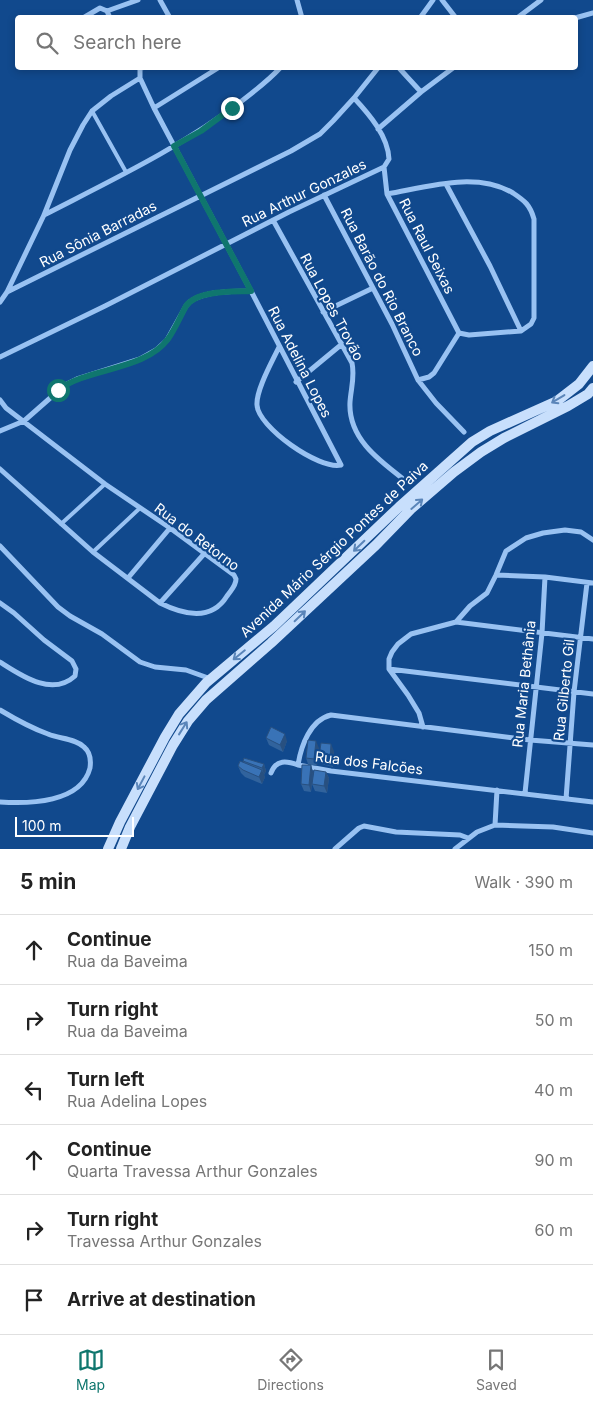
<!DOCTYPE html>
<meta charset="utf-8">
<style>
:root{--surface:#fff;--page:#f2f2f2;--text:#222;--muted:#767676;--line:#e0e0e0;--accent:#0f766e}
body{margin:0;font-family:Inter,sans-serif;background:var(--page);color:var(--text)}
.scale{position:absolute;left:15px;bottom:12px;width:119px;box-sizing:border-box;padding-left:5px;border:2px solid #fff;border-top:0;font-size:14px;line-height:18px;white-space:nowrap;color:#fff;-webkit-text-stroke:4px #11498d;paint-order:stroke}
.stop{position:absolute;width:15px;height:15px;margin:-11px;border:4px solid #0f766e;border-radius:50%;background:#fff}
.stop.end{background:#0f766e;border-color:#fff;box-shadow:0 1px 5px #0008}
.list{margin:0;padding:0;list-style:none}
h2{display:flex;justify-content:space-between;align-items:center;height:65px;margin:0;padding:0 20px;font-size:21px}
h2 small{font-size:16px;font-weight:400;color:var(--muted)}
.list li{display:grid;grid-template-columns:32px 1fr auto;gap:15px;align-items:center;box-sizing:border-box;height:70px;padding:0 20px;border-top:1px solid var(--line)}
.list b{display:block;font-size:19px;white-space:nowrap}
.list p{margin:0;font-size:16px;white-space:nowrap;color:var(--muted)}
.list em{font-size:16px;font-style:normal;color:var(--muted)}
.icon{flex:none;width:28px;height:28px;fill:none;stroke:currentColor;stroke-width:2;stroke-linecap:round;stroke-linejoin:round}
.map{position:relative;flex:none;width:593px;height:849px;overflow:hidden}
.search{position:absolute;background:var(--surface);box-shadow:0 2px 8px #0003;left:15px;right:15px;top:15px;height:55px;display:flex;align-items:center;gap:12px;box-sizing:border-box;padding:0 18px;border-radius:5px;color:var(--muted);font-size:19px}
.sheet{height:485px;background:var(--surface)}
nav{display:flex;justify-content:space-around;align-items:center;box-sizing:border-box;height:70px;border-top:1px solid var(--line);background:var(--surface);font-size:14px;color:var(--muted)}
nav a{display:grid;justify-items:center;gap:2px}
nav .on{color:var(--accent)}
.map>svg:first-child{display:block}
</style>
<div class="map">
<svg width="593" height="849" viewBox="0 0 593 849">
<rect width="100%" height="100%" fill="#11498d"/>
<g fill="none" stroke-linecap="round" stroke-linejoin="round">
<path stroke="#99c2f2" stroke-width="4" d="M92,111L126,172
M61,524L105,484
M93,552L140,508"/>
<path stroke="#99c2f2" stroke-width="5" d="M160,0L170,18
M297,0L302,18
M442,0L456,18
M107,11L138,0
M83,18L100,8L107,11L110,18
M420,18L433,0
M517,18L541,0
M575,18L593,13
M142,68L140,69V78L154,108L251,291L341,465C319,470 258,427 257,405C256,390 272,362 279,347
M399,68L421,92
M154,108L218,68
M378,129L421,92L453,68
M384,167L387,194L459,333
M446,184L490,266L521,331
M387,194C427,187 476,171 513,193C525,201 530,205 534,219V318L531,324L521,331L469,335L459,333
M324,195L392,324L418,380L436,403L464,432
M44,215C112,180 182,147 243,100C256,90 269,80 280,68
M273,220L352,363C355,377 351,388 350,402C348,437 377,459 402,478
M7,292L291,151L320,134L333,121L354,98L378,68
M0,302L7,292L44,215L70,150L83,125L92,111L111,96L140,78
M323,312L373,288
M0,357L105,306L289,212L384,167L389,159C388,136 369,114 354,98
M418,380L429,377L434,373L459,333
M296,382L342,344
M0,400L6,408L105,484L170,528L234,575L236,579C236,586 231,590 227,596C211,622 182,614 160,603L93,552L0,469
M0,431L24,421L65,385L77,379L140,359L156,350L167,340L186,306C197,290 233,292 251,291
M0,546L58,607L70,616L102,634L140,662L155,667L186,670L211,679
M496,575L545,577L593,583
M128,578L170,528
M0,603L14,613L44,640L72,661L76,669L75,676C52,697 22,676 0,662
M160,603L204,554
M456,622L593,639
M389,669L593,694
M0,710C15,719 31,728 48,734C59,739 75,738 84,747C90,752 91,761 90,768C81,803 29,804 0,802
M423,727L419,713L408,695L389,669V659L392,652L398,644L411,634L456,622L470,606L487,593L496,575L506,551L526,538L543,533L565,530L581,532L593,540
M593,745L530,740L331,715C310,720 301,746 298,765L331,771L593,802
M271,773C276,759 287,761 298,765
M525,793L542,633L545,577
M566,799L574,692L587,583
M495,825L497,790
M335,849L359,828L364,826L396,832L460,835L468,838
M455,849L477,832L495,825L553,827L593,833"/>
<path stroke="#c8dffc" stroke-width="10" d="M108,849L120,822L165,737L179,714L206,683L274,626L399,507L472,442L490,431L557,401L579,384L593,366
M121,849L130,827L173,745L188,721L206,700L271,643L376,545L411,509L454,472L481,452L504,438L568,406L588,394L593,388"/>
</g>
<path fill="#31639d" d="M266,738L287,741L283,752L269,745Z
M319,748L317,766L311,765L313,772L311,792L304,791L301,784L308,764L306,758Z
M334,751L333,767L321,764L319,757Z
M243,761L264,764L266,771L264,775L265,777L262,784L245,777L241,773L238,766L243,763Z
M326,772L329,778L327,793L315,791L312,784Z"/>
<path fill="#285080" d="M285,734L287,741L283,752L280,745Z
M316,741L319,748L317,766L314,759Z
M331,744L334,751L333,767L330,760Z
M264,764L266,771L264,775L262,768Z
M311,765L313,772L311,792L309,785Z
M262,770L265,777L262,784L259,777Z
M326,772L329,778L327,793L324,786Z"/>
<path fill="#3973b7" stroke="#285080" d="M271,727L285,734L280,745L266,738Z
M308,740L316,741L314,759L306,758Z
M321,743L331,744L330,760L319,757Z
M244,758L264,764L262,768L243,761Z
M240,761L262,770L259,777L243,770L238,766Z
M302,765H311L309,785L301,784Z
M314,770L326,772L324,786L312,784Z"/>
<defs><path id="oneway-shaft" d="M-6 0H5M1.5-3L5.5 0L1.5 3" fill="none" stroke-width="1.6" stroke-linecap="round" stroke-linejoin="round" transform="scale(1.25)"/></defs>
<g stroke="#5a85b9">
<use href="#oneway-shaft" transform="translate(558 399) rotate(149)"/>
<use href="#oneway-shaft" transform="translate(417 504) rotate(-41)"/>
<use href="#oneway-shaft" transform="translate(359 546) rotate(136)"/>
<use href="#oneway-shaft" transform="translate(300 616) rotate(-44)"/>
<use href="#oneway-shaft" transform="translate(239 655) rotate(141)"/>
<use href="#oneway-shaft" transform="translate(183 728) rotate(-58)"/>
<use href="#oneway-shaft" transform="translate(141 783) rotate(118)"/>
</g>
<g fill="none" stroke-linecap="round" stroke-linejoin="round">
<path stroke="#0f766e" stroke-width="6" d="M58,390C89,367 144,371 168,339C175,329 180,317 186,306C197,290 234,292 251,291L174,146L201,131L232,108"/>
</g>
<g text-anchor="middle" stroke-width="4.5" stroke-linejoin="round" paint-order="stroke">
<g font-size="14" fill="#fff" stroke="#11498d">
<text transform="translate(304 193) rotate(-26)" y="5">Rua Arthur Gonzales</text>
<text transform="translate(98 234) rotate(-27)" y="5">Rua Sônia Barradas</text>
<text transform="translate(427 246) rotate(63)" y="5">Rua Raul Seixas</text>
<text transform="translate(382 282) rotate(63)" y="5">Rua Barão do Rio Branco</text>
<text transform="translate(332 307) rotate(62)" y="5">Rua Lopes Trovão</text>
<text transform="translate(300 362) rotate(63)" y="5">Rua Adelina Lopes</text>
<text transform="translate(197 537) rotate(37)" y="5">Rua do Retorno</text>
<text transform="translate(334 549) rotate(-43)" y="5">Avenida Mário Sérgio Pontes de Paiva</text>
<text transform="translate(524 684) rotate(-84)" y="5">Rua Maria Bethânia</text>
<text transform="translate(564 690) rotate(-84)" y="5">Rua Gilberto Gil</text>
<text transform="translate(369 763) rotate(7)" y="5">Rua dos Falcões</text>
</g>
</g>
</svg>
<div class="scale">100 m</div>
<div class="stop" style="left:58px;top:390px"></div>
<div class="stop end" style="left:232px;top:108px"></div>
<div class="search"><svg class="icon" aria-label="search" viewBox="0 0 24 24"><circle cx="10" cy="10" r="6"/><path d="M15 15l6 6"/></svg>Search here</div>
</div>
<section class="sheet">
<h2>5 min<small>Walk · 390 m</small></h2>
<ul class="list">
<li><svg class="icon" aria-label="ahead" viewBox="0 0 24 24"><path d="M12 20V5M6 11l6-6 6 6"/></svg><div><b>Continue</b><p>Rua da Baveima</p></div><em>150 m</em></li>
<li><svg class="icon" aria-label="right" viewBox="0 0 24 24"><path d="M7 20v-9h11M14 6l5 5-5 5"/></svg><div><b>Turn right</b><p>Rua da Baveima</p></div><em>50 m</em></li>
<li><svg class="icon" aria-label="left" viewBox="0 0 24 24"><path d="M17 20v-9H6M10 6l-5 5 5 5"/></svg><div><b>Turn left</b><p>Rua Adelina Lopes</p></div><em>40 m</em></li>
<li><svg class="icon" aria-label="ahead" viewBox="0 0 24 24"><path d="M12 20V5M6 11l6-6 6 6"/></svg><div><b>Continue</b><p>Quarta Travessa Arthur Gonzales</p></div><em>90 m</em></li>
<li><svg class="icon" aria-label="right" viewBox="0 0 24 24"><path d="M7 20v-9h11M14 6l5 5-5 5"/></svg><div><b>Turn right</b><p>Travessa Arthur Gonzales</p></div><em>60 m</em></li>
<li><svg class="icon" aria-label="arrive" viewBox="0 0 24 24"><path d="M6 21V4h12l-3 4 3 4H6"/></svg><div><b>Arrive at destination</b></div></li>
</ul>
</section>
<nav>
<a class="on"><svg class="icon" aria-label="map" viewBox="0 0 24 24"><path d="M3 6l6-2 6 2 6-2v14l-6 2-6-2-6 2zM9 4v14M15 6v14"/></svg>Map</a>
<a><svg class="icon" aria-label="directions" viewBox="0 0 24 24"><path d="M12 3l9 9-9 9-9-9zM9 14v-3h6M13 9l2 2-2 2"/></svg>Directions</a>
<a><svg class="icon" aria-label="saved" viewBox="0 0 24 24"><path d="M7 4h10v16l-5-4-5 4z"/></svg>Saved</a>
</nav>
